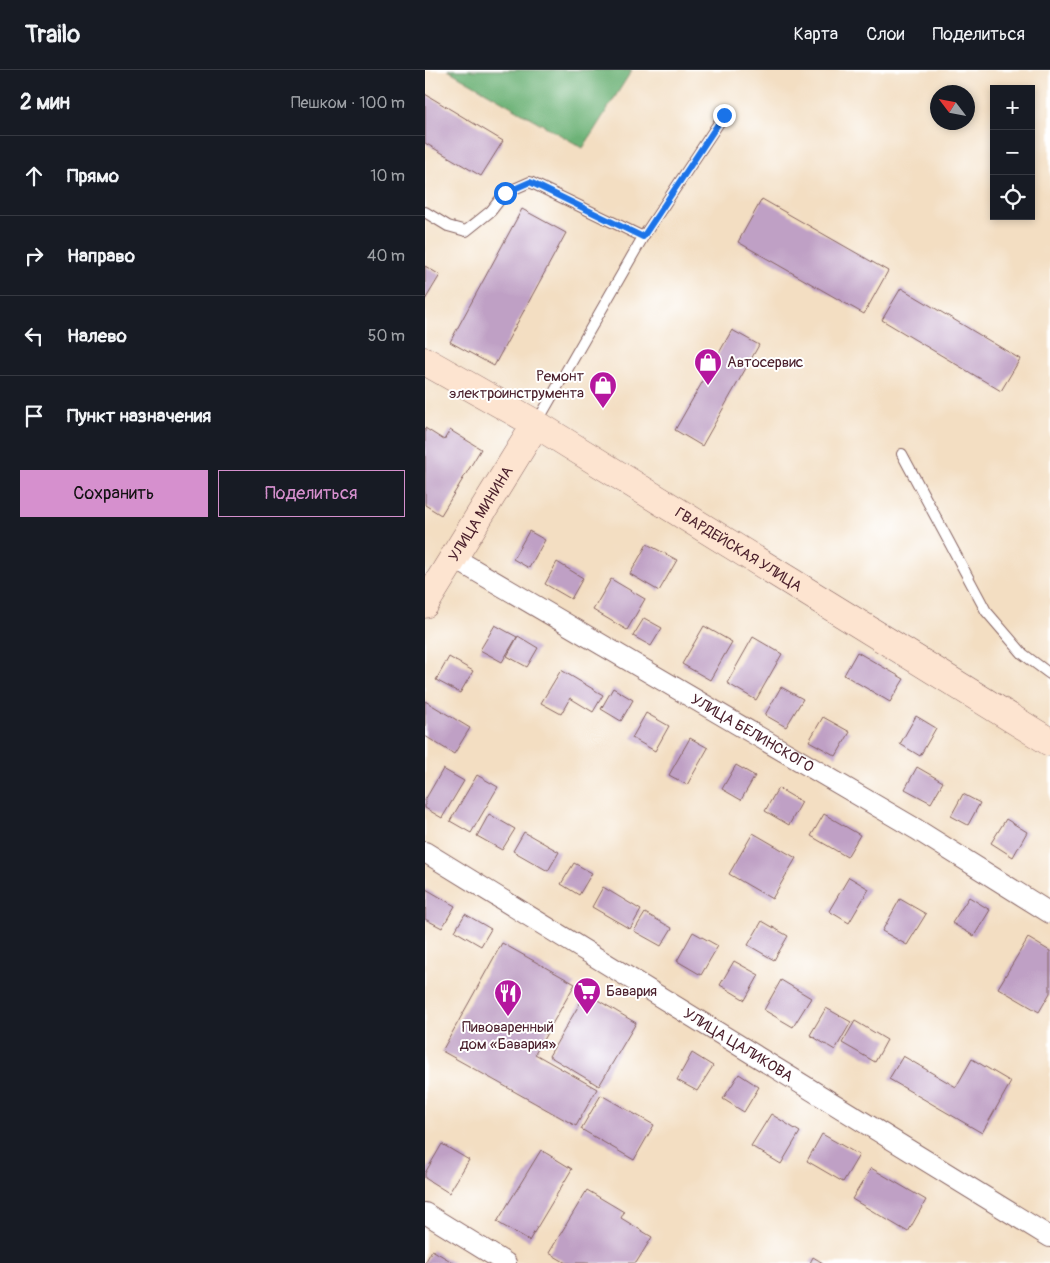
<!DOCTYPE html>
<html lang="ru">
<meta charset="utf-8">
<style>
:root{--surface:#171b24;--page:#242831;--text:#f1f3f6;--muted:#9ea1a6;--line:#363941;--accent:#d690ce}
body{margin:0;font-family:Pangolin,sans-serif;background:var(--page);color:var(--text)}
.controls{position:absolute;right:15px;top:15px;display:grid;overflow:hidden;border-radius:0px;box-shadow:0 2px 8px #0003}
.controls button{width:45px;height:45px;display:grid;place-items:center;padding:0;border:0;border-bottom:1px solid var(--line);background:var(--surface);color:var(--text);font:25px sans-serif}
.compass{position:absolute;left:505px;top:15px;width:45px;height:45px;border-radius:50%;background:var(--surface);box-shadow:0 2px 8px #0003;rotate:302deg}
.stop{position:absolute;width:15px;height:15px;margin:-11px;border:4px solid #1a73e8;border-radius:50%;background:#fff}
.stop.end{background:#1a73e8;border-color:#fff;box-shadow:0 1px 5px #0008}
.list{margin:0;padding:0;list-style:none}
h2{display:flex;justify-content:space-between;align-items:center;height:65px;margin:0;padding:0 20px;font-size:21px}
h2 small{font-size:16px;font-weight:400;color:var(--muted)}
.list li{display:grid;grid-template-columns:32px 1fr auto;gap:15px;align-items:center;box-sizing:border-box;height:80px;padding:0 20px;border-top:1px solid var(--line)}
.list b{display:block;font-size:19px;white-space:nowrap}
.list em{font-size:16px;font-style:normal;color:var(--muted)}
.actions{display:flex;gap:10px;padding:15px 20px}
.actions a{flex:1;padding:11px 0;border:1px solid var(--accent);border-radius:0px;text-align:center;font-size:18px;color:var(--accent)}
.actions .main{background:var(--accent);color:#111}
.icon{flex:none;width:28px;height:28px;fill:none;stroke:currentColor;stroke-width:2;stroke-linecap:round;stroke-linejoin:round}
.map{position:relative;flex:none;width:625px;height:1193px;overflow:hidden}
header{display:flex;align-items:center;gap:30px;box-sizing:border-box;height:70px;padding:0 25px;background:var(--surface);border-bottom:1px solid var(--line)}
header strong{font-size:24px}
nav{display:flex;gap:28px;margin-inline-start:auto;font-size:18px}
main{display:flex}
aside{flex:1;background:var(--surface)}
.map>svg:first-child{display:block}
</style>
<header>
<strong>Trailo</strong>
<nav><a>Карта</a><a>Слои</a><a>Поделиться</a></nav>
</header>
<main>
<aside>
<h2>2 мин<small>Пешком · 100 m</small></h2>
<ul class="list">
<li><svg class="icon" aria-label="ahead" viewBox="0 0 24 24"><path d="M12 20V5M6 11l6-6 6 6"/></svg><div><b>Прямо</b></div><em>10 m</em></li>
<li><svg class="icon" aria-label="right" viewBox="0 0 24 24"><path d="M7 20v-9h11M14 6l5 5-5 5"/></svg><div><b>Направо</b></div><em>40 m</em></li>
<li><svg class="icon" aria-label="left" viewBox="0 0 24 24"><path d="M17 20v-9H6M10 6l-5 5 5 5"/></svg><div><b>Налево</b></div><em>50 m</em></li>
<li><svg class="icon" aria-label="arrive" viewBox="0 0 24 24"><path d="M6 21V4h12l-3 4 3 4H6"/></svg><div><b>Пункт назначения</b></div></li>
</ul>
<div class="actions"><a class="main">Сохранить</a><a>Поделиться</a></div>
</aside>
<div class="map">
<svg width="625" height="1193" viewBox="0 0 625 1193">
<rect width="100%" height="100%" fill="#fff"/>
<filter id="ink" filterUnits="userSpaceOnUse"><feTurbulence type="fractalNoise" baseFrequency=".02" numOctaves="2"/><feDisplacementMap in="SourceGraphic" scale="10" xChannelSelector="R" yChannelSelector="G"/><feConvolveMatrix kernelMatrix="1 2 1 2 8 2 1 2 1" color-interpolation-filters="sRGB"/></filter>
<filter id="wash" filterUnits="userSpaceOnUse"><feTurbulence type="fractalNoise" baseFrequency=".0096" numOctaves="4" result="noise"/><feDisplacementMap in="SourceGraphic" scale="20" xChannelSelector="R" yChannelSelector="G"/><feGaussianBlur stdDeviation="1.12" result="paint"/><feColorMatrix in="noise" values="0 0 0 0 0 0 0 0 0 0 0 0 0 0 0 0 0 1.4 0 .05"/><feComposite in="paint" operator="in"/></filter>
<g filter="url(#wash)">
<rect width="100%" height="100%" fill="#f3dec2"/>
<path fill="#6db277" stroke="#5c6851" d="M23,0H207L158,78Z"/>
<g id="blocks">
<path fill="#bfa0c5" d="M0,24L78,71L56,106L0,73Z
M337,129L463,201L439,244L313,172Z
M97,139L141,163L69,296L25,272Z
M0,196L15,205L0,230Z
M476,218L595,289L576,321L457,250Z
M307,260L334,275L277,376L250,360Z
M0,358L19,370L25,360L56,379L16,445L0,435Z
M104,461L120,470L104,498L88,489Z
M222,474L252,490L234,521L205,504Z
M132,492L158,508L146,529L120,514Z
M186,509L220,529L202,560L168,540Z
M219,548L237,558L226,576L208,566Z
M70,555L92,567L77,592L55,580Z
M279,556L307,572L285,610L257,594Z
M93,566L113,578L102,597L82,586Z
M328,567L357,584L331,630L302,613Z
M432,582L479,609L465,632L419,605Z
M24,587L48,601L35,623L11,610Z
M136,600L178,625L168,642L145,628L136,644L116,633Z
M356,617L378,629L361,657L340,645Z
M188,618L208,630L196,651L176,639Z
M0,631L45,658L29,684L0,666Z
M221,643L244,656L230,681L207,668Z
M491,646L511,658L495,686L475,674Z
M398,647L425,662L411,686L384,671Z
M265,668L283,678L262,715L244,705Z
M311,695L330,706L316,730L297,719Z
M492,697L518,712L506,733L480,719Z
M18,699L39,711L17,748L0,738V730Z
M52,705L73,717L46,763L25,751Z
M353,718L377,732L364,755L340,741Z
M538,724L555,733L543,755L526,746Z
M64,744L90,759L77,780L52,766Z
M399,744L435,765L422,787L386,766Z
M581,749L602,762L588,787L566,773Z
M99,762L134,782L123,801L88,781Z
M328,763L371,788L347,829L304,804Z
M149,793L167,803L154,825L136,814Z
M424,807L444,819L424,853L404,841Z
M178,817L216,840L205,859L167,837Z
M1,819L30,836L17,858L0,849Z
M544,827L565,840L549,866L527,853Z
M475,829L501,844L482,875L457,861Z
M220,843L247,858L236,876L209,861Z
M40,844L66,859L56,876L30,861Z
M337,851L363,866L349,890L323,875Z
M268,862L293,876L276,905L252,891Z
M603,868L625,881V923L614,942L573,918Z
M77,873L150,914L110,984L172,1019L151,1056L17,981Z
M309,891L334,905L320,930L295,915Z
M356,910L386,928L368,957L339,940Z
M161,923L211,953L174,1016L124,986Z
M401,938L426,952L410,980L385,965Z
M430,951L462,970L450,992L417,973Z
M267,983L288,996L272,1021L252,1010Z
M478,986L531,1017L547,989L586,1012L557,1063L464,1009Z
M314,1004L334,1017L319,1042L298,1029Z
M176,1025L229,1055L209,1090L156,1059Z
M346,1044L375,1062L356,1094L326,1076Z
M397,1064L434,1085L418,1112L382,1091Z
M17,1074L44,1090L24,1123L0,1108V1103Z
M116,1080L147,1099L104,1171L72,1152Z
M446,1098L501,1130L483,1162L427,1129Z
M162,1120L199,1142L196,1148L227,1167L211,1193H141L124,1183Z
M7,1180L29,1193H0Z
M388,1187L398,1193H385Z"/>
</g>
</g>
<g filter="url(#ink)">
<use href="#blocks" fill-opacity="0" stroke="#856260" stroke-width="1"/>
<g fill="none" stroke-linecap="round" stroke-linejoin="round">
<g stroke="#856260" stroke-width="12">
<path id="lane" d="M0,142L23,156L41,161L66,141L80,123L105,112L218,167
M111,354L218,167L299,45
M477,384L561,541L598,584L625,604"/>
</g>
<g stroke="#856260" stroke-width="22">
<g id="street">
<path id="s1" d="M29,488L491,759L625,843"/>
<path id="s2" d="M0,782L625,1167"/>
<path d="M0,1143L81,1193"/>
</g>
</g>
<g stroke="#856260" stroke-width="29">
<g id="secondary">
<path id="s3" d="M0,291L111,354L625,672"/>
<path id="s4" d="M0,534L111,354"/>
</g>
</g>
<use href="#lane" stroke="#fff" stroke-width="10"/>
<use href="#street" stroke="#fff" stroke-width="20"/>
<use href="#secondary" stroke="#fde4d0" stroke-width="28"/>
</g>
</g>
<g fill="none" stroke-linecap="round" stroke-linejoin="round" filter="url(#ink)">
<path stroke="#1a73e8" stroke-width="6" d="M80,123L105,112L218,167L299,45"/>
</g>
<defs>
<g id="shop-pin" transform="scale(1.4375)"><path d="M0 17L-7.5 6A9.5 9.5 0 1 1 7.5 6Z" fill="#b5179e" stroke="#fff"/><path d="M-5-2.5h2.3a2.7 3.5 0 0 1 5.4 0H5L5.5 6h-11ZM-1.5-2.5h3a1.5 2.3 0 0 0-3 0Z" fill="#fff"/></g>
<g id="supermarket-pin" transform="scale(1.4375)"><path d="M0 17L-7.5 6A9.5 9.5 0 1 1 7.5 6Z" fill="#b5179e" stroke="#fff"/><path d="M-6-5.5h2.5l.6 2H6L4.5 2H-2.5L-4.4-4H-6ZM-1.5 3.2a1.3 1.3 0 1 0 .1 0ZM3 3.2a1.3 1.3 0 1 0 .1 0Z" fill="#fff"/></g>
<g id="restaurant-pin" transform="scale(1.4375)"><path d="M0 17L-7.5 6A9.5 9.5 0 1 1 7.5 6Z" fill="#b5179e" stroke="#fff"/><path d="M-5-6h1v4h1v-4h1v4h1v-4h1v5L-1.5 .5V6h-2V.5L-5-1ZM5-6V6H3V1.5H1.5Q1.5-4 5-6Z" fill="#fff"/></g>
</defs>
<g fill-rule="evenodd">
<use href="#shop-pin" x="283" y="292"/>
<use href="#shop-pin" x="178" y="315"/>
<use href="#supermarket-pin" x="162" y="921"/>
<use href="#restaurant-pin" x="83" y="923"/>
</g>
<g text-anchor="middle" stroke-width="4" stroke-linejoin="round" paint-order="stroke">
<g font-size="15" fill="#4a1f2b" stroke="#fff" text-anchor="start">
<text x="302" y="297">Автосервис</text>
<text x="159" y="311" text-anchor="end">Ремонт<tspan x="159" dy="17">электроинструмента</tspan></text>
<text x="181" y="926">Бавария</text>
<text x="83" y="962" text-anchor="middle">Пивоваренный<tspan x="83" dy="17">дом «Бавария»</tspan></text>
</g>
<g font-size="15" fill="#4a1f2b" stroke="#fff">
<text dy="5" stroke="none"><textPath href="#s4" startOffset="106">УЛИЦА МИНИНА</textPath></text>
<text dy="5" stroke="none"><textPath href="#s3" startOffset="366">ГВАРДЕЙСКАЯ УЛИЦА</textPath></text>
<text dy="5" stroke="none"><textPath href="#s1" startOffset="346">УЛИЦА БЕЛИНСКОГО</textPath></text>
<text dy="5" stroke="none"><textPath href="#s2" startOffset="368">УЛИЦА ЦАЛИКОВА</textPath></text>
</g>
</g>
</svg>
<div class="controls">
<button>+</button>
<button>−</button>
<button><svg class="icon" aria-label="locate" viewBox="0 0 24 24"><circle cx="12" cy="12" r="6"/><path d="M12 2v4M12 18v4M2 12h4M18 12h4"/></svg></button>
</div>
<svg class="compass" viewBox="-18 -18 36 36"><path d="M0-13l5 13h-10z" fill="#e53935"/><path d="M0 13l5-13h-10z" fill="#9ea1a6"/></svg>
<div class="stop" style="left:80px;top:123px"></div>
<div class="stop end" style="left:299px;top:45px"></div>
</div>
</main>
